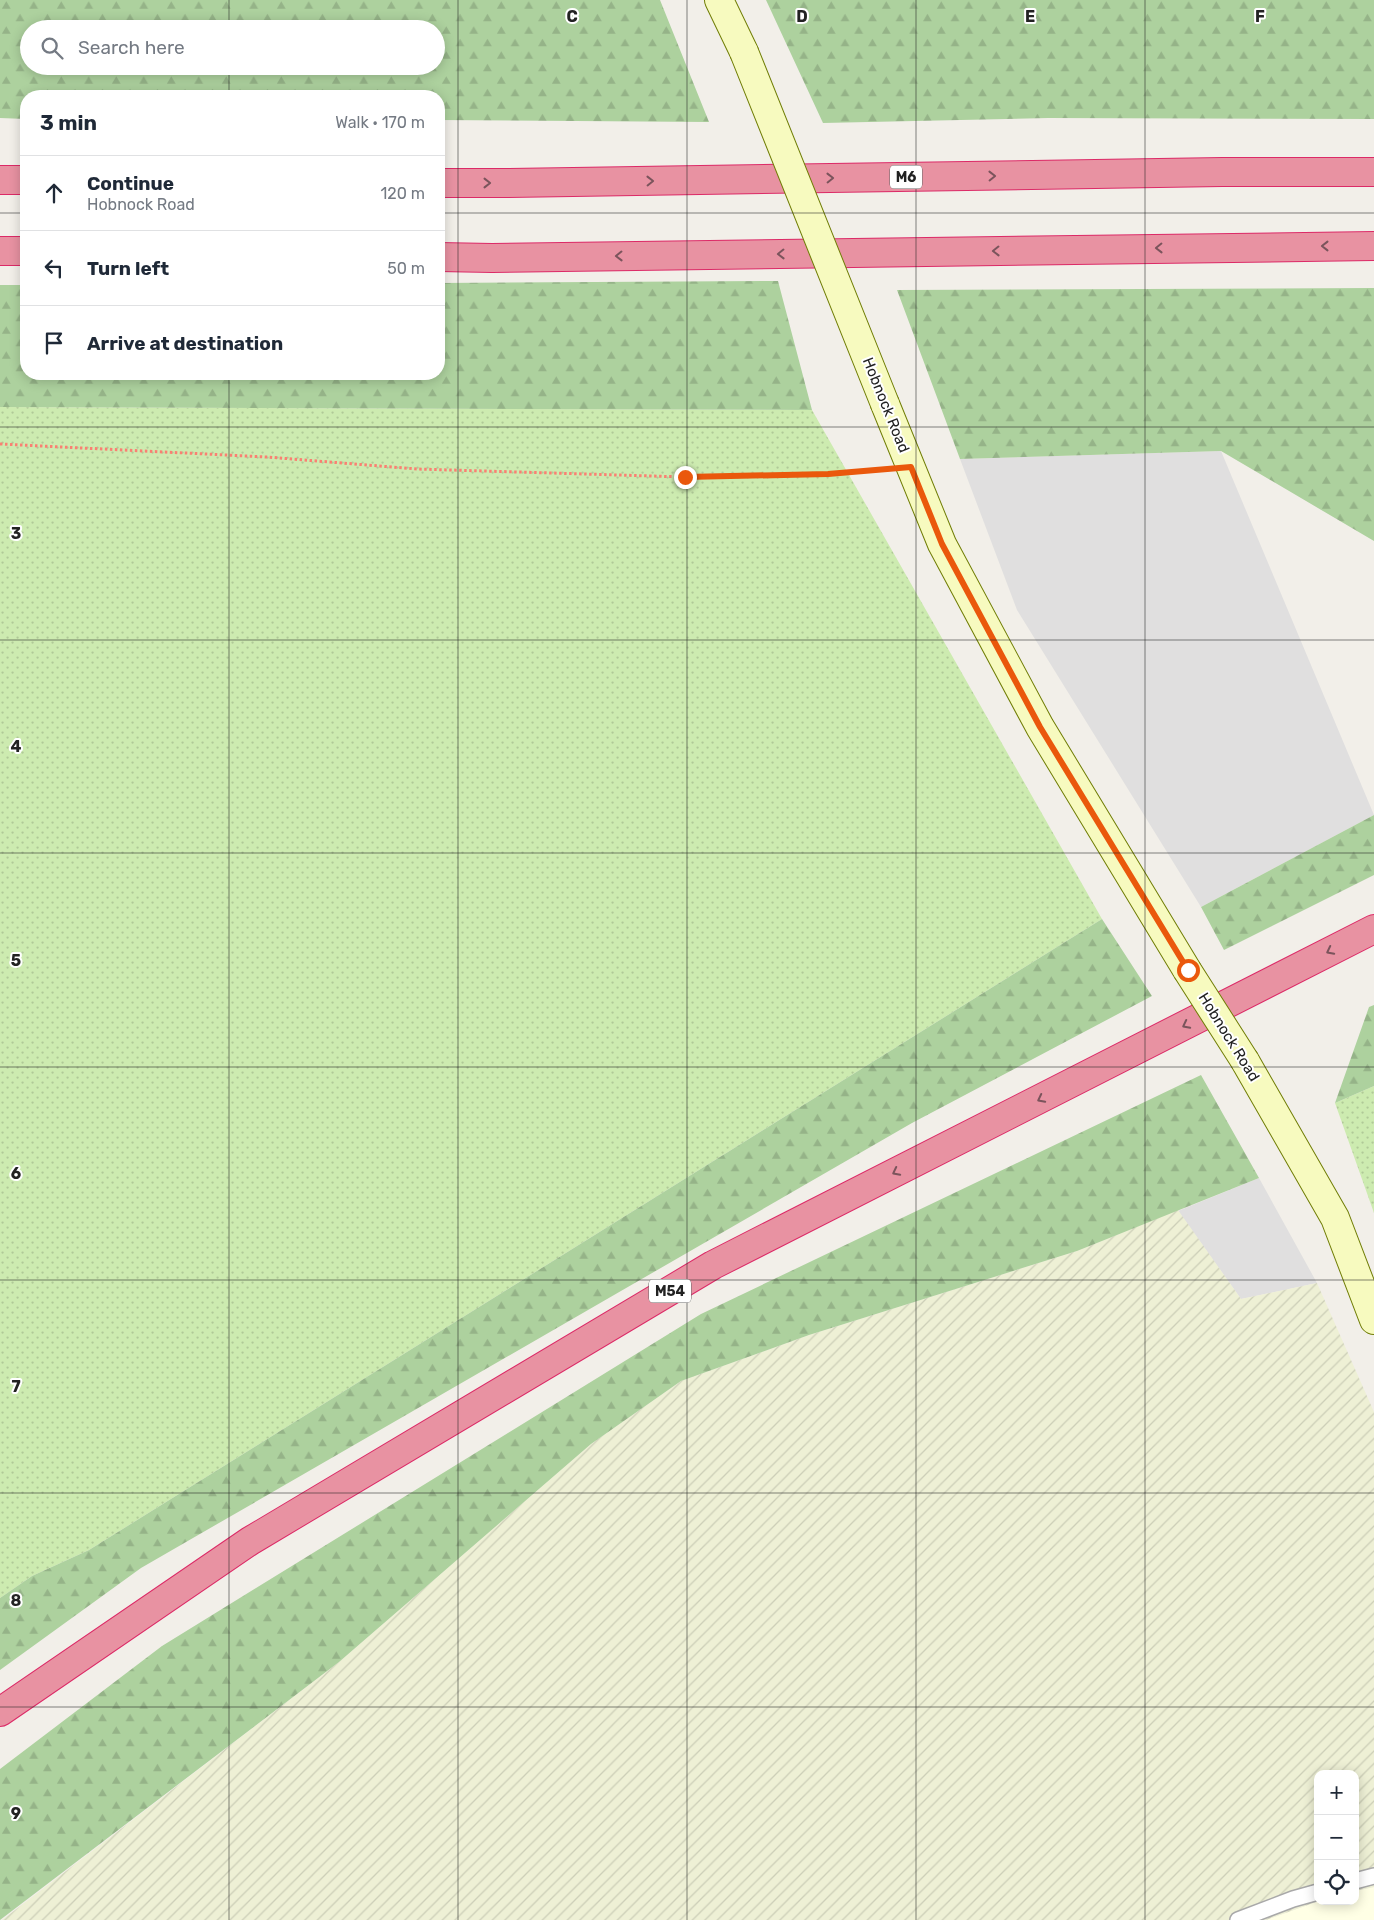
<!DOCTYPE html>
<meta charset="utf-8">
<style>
:root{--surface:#fff;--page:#f6f6f7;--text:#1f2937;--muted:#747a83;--line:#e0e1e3}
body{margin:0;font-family:Rubik,sans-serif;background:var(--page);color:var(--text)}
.controls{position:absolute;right:15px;bottom:15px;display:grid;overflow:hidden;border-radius:10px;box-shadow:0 2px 12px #0003}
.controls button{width:45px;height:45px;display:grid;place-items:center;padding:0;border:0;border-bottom:1px solid var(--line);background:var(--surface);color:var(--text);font:25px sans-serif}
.stop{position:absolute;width:15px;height:15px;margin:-11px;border:4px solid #ea580c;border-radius:50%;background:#fff}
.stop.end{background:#ea580c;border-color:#fff;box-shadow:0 1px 5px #0008}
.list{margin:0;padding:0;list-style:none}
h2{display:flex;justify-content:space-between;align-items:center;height:65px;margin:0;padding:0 20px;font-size:21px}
h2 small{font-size:16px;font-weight:400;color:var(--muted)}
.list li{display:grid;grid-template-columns:32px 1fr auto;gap:15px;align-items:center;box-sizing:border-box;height:75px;padding:0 20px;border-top:1px solid var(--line)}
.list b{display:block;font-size:19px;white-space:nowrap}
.list p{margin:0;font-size:16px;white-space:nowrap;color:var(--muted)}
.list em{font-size:16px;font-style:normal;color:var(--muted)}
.icon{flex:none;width:28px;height:28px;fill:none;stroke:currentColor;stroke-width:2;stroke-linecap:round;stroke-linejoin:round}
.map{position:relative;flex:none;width:1374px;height:1920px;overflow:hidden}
.search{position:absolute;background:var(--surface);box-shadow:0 2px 12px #0003;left:20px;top:20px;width:425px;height:55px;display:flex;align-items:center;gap:12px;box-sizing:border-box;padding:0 18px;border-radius:28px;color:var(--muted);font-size:19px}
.panel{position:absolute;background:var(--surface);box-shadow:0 2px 12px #0003;left:20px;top:90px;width:425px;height:290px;border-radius:20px}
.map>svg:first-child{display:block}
</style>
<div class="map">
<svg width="1374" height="1920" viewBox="0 0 1374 1920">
<defs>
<pattern id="farmland-furrows" width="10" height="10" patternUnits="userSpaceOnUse" patternTransform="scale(1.25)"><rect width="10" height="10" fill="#eef0d5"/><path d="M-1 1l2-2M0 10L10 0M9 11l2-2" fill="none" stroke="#ccceb7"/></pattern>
<pattern id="grass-dots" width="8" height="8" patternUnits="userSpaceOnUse" patternTransform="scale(1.25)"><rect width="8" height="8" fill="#cdebb0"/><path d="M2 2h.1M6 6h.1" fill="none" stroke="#b0c997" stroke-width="1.8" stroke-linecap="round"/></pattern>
<pattern id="forest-firs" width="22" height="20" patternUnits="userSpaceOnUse" patternTransform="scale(1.25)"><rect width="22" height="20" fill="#add19e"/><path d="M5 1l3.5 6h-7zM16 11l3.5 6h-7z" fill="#95b388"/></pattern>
</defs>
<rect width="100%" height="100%" fill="#f2efe9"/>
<path fill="#e0dfdf" d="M1221,451L1374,815L1201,907L1017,610L960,459Z
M1259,1178L1317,1283L1241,1299L1178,1211Z"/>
<path fill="#ffffe5" d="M1374,1887V1920H1266L1319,1901H1355V1891Z"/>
<path fill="url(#farmland-furrows)" d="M1178,1210L1241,1299L1317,1283L1374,1412V1887L1355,1891V1774H1318L1319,1901L1266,1920H2L339,1662L591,1444L681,1381L809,1335L1077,1251Z"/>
<path fill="url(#grass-dots)" d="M0,407L812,410L1102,919L89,1550L32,1576L0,1598Z
M1374,1086V1213L1335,1103Z"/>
<path fill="url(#forest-firs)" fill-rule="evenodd" d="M0,0H660L709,122L439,120V96H26V119L0,118ZM29,29H436V66H29Z
M766,0H1374V119L1048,118L823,123Z
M778,281L812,410L0,407V285H26V374H439V283Z
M1374,288V541L1221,451L960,459L897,290Z
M1374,815V875L1224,950L1201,907Z
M1102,919L1152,996L912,1123L141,1568L0,1670V1598L32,1576L89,1550Z
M1374,1005V1086L1335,1103L1369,1007Z
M1201,1075L1259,1178L1077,1251L809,1335L681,1381L591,1444L339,1662L0,1920V1769L162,1646L701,1314Z"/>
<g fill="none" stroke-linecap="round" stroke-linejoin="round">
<g stroke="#a9a9a9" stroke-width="18">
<path id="lane" d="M1355,1881L1374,1876
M1238,1920L1293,1899L1318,1892"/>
</g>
<g stroke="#707d05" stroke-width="30">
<path id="secondary" d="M719,0L744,52
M885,404L942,544L1040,727L1187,970
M1245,1061L1335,1218L1374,1320"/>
</g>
<g stroke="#dc2a67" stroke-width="30">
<path id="highway" d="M0,180H26
M439,183H509L1222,172H1374
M0,251H26
M439,257L492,258L1374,246
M0,1712L250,1541L713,1265L1374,929"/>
</g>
<path stroke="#fa8072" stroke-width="3" stroke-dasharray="2.5 2.5" stroke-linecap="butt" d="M0,444L267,457L417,469L685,477L828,475L881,470"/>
<use href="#lane" stroke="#fff" stroke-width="15"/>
<use href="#secondary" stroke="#f7fabf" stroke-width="28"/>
<use href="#highway" stroke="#e892a2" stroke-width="28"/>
<g stroke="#707d05" stroke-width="30" stroke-linecap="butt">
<path id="secondary-bridge" d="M744,52L885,404
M1187,970L1245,1061"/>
</g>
<use href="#secondary-bridge" stroke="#f7fabf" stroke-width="28"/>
</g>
<defs><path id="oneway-chevron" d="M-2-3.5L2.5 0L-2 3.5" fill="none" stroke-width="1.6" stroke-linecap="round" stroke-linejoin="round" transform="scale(1.25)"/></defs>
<g stroke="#7b545c">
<use href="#oneway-chevron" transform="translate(992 176) rotate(-1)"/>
<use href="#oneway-chevron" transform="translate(830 178) rotate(-1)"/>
<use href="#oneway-chevron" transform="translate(650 181) rotate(-1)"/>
<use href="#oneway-chevron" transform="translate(487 183)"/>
<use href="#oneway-chevron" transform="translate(1325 246) rotate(180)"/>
<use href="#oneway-chevron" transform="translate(1159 248) rotate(179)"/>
<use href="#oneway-chevron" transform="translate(996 251) rotate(179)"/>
<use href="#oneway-chevron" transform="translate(781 254) rotate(179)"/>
<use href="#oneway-chevron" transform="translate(619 256) rotate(179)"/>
<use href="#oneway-chevron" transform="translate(1330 951) rotate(153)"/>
<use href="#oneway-chevron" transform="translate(1186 1025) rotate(153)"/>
<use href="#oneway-chevron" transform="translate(1041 1099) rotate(153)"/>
<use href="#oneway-chevron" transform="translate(896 1172) rotate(153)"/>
</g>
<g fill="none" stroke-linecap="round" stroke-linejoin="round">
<path stroke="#ea580c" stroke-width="6" d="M685,477L828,474L911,467L942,544L1040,727L1188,970"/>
</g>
<path fill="none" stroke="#222" stroke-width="1" stroke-opacity="0.55" d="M229,0V29M458,0V1920M687,0V1920M916,0V1920M1145,0V1920M229,66V96M0,213H26M439,213H1374M229,374V1920M0,427H1374M0,640H1374M0,853H1374M0,1067H1374M0,1280H1374M0,1493H1374M0,1707H1374"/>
<g text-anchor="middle" stroke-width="4" stroke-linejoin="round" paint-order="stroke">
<g fill="#fff" stroke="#646464" stroke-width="1">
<rect x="890" y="165.5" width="32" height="23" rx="4"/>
<rect x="649" y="1279.5" width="42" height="23" rx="4"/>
</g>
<g font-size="14" font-weight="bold" fill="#222">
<text x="906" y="182">M6</text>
<text x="670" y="1296">M54</text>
</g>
<g font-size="15" fill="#222" stroke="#fff">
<text transform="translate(886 405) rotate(68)" y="5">Hobnock Road</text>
<text transform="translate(1229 1037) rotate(58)" y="5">Hobnock Road</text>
</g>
</g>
<g font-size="16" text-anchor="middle" font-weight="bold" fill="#222" stroke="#fff" stroke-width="4" stroke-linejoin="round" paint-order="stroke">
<text x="572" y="22">C</text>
<text x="802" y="22">D</text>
<text x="1030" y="22">E</text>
<text x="1260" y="22">F</text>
<text x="16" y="539">3</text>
<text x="16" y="752">4</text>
<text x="16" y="966">5</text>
<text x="16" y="1179">6</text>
<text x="16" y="1392">7</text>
<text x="16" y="1606">8</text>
<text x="16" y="1819">9</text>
</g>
</svg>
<div class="controls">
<button>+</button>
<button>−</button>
<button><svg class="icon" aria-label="locate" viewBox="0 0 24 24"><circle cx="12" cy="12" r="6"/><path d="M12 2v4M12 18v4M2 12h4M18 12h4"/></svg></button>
</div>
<div class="stop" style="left:1188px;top:970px"></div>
<div class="stop end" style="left:685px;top:477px"></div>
<div class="search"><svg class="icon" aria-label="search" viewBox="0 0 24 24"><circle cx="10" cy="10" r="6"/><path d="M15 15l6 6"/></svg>Search here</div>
<section class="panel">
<h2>3 min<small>Walk · 170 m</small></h2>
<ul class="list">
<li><svg class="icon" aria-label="ahead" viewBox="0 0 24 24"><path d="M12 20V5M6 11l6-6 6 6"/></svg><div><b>Continue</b><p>Hobnock Road</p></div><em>120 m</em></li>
<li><svg class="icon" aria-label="left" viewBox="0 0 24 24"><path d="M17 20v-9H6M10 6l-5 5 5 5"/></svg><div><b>Turn left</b></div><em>50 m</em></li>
<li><svg class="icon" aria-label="arrive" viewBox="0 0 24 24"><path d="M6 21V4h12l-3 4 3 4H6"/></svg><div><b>Arrive at destination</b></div></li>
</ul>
</section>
</div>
